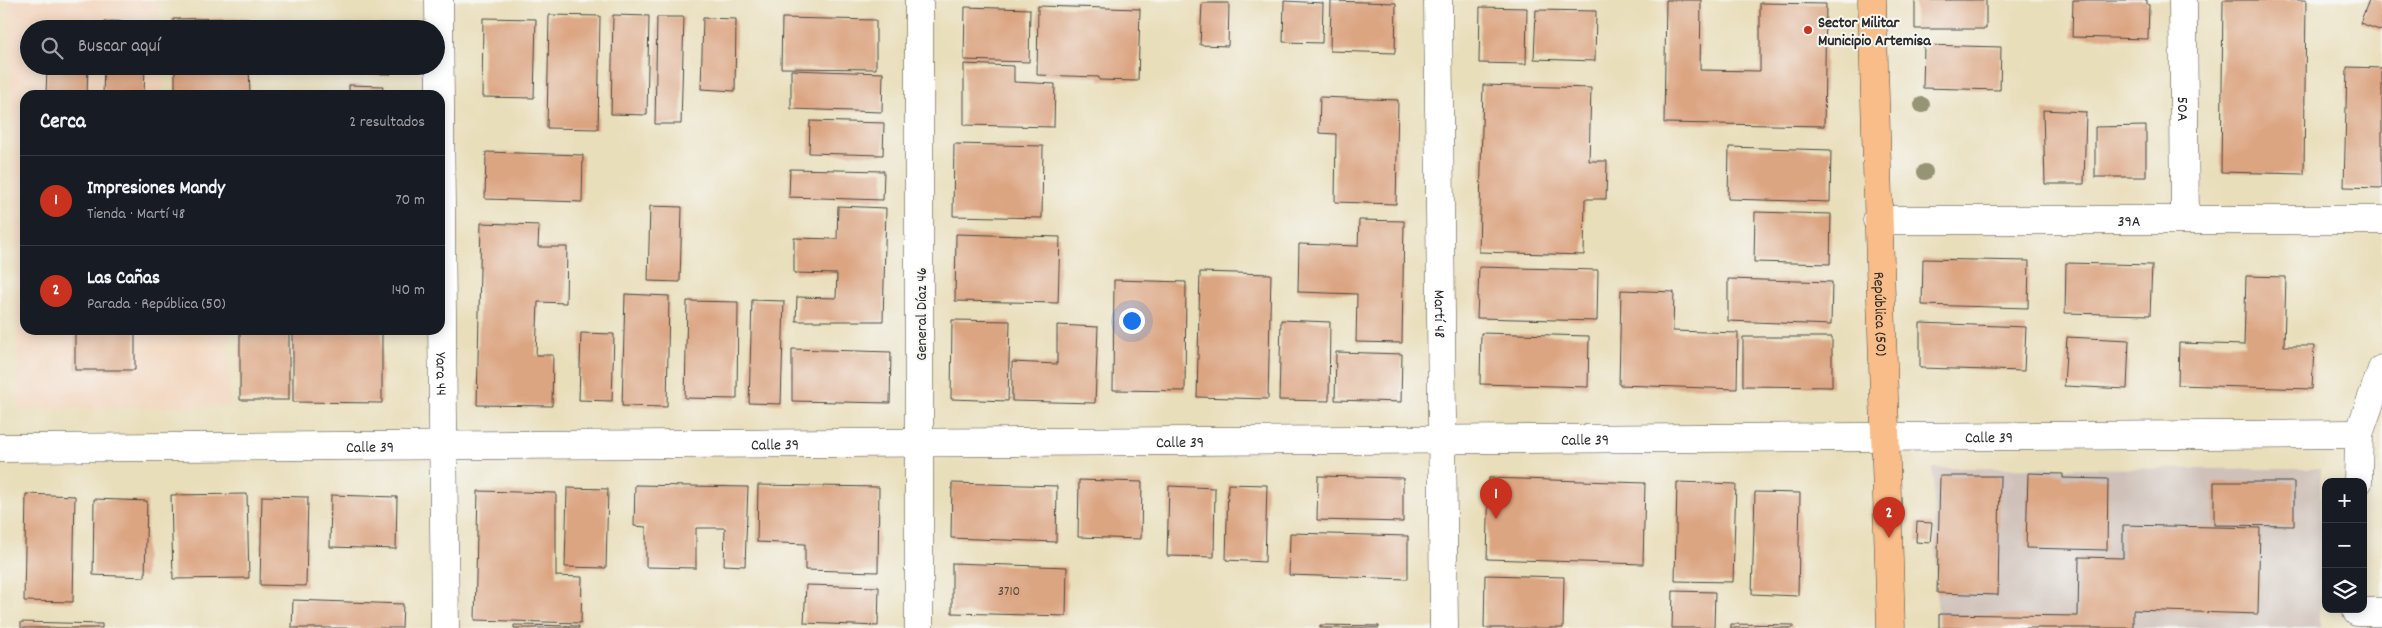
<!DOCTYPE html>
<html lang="es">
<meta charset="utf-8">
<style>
:root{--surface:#171b24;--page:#20242c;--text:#f1f3f6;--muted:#9ea1a6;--line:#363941;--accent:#c8321e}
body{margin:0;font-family:Dekko,sans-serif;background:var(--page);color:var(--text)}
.controls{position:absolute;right:15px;bottom:15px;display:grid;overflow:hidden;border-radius:10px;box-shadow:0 2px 12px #0003}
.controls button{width:45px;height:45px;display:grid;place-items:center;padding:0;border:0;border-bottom:1px solid var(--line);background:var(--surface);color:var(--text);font:25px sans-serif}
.you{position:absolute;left:1131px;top:320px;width:18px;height:18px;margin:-12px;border:4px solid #fff;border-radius:50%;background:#1a73e8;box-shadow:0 0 0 8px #1a73e833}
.badge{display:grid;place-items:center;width:32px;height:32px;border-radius:50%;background:var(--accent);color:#fff;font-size:16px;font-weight:700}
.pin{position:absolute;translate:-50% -41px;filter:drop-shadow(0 1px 2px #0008)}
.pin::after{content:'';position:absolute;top:26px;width:18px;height:15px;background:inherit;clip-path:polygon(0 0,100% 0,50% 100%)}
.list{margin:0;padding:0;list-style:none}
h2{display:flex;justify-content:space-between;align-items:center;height:65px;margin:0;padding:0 20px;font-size:21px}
h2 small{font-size:16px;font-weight:400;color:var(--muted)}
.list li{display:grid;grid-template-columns:32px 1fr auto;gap:15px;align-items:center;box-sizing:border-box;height:90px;padding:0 20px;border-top:1px solid var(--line)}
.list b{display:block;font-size:19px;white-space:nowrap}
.list p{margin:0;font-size:16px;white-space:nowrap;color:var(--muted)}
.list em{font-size:16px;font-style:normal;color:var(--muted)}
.icon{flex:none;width:28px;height:28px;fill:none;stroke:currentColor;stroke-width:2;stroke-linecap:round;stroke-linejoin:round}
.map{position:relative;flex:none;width:2382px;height:628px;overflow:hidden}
.search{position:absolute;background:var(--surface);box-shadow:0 2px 12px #0003;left:20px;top:20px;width:425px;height:55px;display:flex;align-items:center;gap:12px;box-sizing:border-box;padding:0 18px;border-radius:28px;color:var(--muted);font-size:19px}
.panel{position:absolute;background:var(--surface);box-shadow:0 2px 12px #0003;left:20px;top:90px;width:425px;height:245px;border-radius:15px}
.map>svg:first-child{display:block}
</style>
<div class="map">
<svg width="2382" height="628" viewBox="0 0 2382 628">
<rect width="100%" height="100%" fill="#f6f6f2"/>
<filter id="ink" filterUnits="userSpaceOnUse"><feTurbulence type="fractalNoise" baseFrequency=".02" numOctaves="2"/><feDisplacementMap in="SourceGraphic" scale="10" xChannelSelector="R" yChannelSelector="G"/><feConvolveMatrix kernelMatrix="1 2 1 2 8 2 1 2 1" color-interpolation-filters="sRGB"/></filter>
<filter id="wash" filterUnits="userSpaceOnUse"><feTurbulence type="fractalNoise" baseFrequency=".0096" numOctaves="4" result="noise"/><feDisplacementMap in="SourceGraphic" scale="20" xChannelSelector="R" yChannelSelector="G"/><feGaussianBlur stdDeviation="1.12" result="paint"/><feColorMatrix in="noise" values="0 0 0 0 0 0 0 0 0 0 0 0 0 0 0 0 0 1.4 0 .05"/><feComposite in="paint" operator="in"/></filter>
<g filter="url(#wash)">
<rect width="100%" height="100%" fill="#e9deba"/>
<path fill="#f2d5bd" d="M9,0H158L160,29H29V66H162L164,95H25V330H228L230,406L19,410Z"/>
<path fill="#cfc1ba" d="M1933,468L2320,469V628H1938Z"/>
<g id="blocks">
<path fill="#dca582" d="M1666,0H1701L1700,70L1760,71V3L1826,4L1824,126L1664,123Z
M1915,0H1986V29H1915Z
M2073,0H2147V4L2149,5L2148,39L2072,37Z
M2223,0H2306L2304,174L2221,172Z
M2369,0H2382V31L2360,23Z
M1284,1L1323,3L1322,43L1283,42Z
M1331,1L1396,3L1395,53L1330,51Z
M1202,3H1229L1228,46L1200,45Z
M1038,6L1140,9L1138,81L1099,80V77L1037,75Z
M965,7L1030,9L1029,62L964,60Z
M1480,7L1527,8L1526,64L1479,63Z
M1536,10L1596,11L1595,61L1534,59Z
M549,15L600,16L598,129L547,128Z
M613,15L649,16L647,115L611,114Z
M657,17H684L681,124H655Z
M248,18V29H174L173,19Z
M483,18L536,19L534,98L482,97Z
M703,18L736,19L735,91L701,89Z
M782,18L876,20V69L781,68Z
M104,21L146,22V29H104Z
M277,22L392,25V29H277Z
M48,24L88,25V29H48Z
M1924,45L2001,47L2000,90L1923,88Z
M964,64L1014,66V82L1055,84L1054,127L964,125Z
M47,66H88L87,95H46Z
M104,66H145L144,95H103Z
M175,66H249L250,95H175Z
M276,66H391V74L276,72Z
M2347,67L2382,68V188L2344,187Z
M791,70L883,73L882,112L791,109Z
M349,85L383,86L382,95H349Z
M1483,85L1591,88L1589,161H1607L1606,199H1585L1584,255L1479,252Z
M1320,97L1398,100L1396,204L1335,202L1336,134L1319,133Z
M2043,110L2086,112L2084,184H2045Z
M810,121L884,123L883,155L809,153Z
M2146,126V177H2095V127Z
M954,144L1043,146L1042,218L953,216Z
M1729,147L1831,150L1830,202L1728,199Z
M486,152L583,155L582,202L485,199Z
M790,169L884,171L883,200L789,197Z
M650,206L682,207L680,282L648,281Z
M838,206L886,208L883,321H796L797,297L836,298L837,274L794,273V238L837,239Z
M1755,212L1831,214L1830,264L1754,262Z
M1359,220L1404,221L1402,343L1356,342L1357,294L1298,292L1299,244L1358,246Z
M481,223L539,225L538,247H567L566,303L538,302L536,355H553L552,406L477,405Z
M956,234L1060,237L1058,303L955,301Z
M1923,259L2029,261L2028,308L1922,305Z
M2066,263L2152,265L2150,315L2065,313Z
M1479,267L1598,270L1597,321L1477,318Z
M1200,272L1271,274L1268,399L1197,397Z
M2246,276L2286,277L2284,346H2314L2312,389L2178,385L2179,343L2244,345Z
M1728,279L1832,282L1831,325L1728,321Z
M1114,280L1186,282L1185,391L1113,390Z
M1621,290L1674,292L1673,331L1738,333L1737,389L1619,385Z
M625,294L669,296L667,407L622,406Z
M752,300L784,301L781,404L749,403Z
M687,301L738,302L737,399L685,398Z
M952,320L1010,321L1008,401L951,399Z
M1281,320L1330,322L1329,401L1279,400Z
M1920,323L2026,327L2024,371L1920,368Z
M1057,325L1098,327L1095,403L1012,401V362L1057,364Z
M75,330H135V370H75Z
M240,330H289V400H240Z
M293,330H382V403L293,402Z
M581,333L614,334L612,401L579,400Z
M1481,333L1589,336L1588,387L1480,384Z
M1743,337H1832V387L1743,386Z
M2067,337L2129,340L2127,389L2064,386Z
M792,349L891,352L890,403L792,401Z
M1336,352L1402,354L1401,402L1335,400Z
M2028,473L2063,474V478L2108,479L2107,550L2026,548Z
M1318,476L1403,478V522L1317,520Z
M1940,476H2000L1998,595L1937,593Z
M1489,478L1645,483L1643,564L1487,559Z
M1079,480L1142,482L1141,539L1078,537Z
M1677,482L1736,484L1733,582L1675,581Z
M2214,482H2294V526L2214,525Z
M952,483L1057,486L1056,542L951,538Z
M1228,484L1267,485L1265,562L1226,560Z
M635,485L748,487L745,566L724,565L725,528H696V568L646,567V527L634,526Z
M758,485L879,487L878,572L805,570V544L757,542Z
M1169,486L1215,488L1214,557L1167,556Z
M567,488L608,489L606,568L565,567Z
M478,491L556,493V576L582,577L581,623L475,620Z
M1755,492L1800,493L1798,596L1752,594Z
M26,494L75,496L73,602L24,601Z
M247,494L249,578L173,579L171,495Z
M331,495L397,497L396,549L330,547Z
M262,496L308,497L306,586L260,585Z
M94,499L147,501L145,577L93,575Z
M1917,522L1932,523L1930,543L1916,542Z
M2123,525L2260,528L2258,614L2133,610V628H1939V614L2078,616L2079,557L2123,558Z
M1290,533L1408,536V579L1289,575Z
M952,563L1067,567L1066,616L952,613Z
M1485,575L1564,577L1563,628H1484Z
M806,585L879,587L878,626L804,623Z
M1673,591L1715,592L1714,628H1672Z
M293,600L403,604L402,628H292Z
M21,622L102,624V628H21Z
M1731,624L1793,625V628H1731Z
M514,625L579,626V628H514Z
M1320,625L1379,626V628H1320Z"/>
</g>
</g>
<g filter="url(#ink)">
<use href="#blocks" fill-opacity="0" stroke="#484640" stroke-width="1"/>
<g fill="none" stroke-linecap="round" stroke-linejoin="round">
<g stroke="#484640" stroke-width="29">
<g id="minor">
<path id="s1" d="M439,0L445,628"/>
<path d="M919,0V628"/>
<path id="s2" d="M1438,0L1444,628"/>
<path id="s3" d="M2183,0L2185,219"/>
<path id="s4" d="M1877,220H2382"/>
<path id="s5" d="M0,448L2359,434"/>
<path d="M2358,482L2359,434L2382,369"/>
<path d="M2357,612H2382"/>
</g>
</g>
<g stroke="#484640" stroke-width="29">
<g id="major">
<path id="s6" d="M1872,0L1891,628"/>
</g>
</g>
<use href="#minor" stroke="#fff" stroke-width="28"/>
<use href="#major" stroke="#f8bd89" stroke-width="28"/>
</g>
<g fill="#959475">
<circle cx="1922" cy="105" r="8"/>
<circle cx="1925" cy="172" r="8"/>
</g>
</g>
<circle fill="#c8321e" stroke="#f6f6f2" stroke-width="2" cx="1808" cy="30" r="5"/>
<g text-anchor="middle" stroke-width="4" stroke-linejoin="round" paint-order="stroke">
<g font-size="14" fill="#574a41">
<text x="1009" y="595">3710</text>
</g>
<g font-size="16" font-weight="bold" fill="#2b2b2b" stroke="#f6f6f2" text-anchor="start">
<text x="1818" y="27">Sector Militar<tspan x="1818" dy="18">Municipio Artemisa</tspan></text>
</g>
<g font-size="16" fill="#2b2b2b" stroke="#f6f6f2">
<text dy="6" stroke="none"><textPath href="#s3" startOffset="109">50A</textPath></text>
<text dy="6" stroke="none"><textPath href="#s4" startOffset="252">39A</textPath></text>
<text transform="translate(920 314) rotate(-90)" y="6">General Díaz 46</text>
<text dy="6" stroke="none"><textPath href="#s2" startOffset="314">Martí 48</textPath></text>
<text dy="6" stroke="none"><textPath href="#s6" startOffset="314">República (50)</textPath></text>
<text dy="6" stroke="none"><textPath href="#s1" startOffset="374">Yara 44</textPath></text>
<text dy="6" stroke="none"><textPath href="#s5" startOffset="1989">Calle 39</textPath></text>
<text dy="6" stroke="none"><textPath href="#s5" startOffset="1585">Calle 39</textPath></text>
<text dy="6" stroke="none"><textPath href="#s5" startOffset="1180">Calle 39</textPath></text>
<text dy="6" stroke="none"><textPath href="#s5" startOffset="775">Calle 39</textPath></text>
<text dy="6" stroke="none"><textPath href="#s5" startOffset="370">Calle 39</textPath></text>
</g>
</g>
</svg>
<div class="controls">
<button>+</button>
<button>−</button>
<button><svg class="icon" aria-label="layers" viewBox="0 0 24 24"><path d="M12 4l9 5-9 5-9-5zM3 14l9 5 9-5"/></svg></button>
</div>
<div class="you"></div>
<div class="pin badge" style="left:1496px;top:519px">1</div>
<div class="pin badge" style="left:1889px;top:538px">2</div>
<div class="search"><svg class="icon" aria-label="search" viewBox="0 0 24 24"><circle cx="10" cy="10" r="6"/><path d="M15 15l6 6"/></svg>Buscar aquí</div>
<section class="panel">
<h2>Cerca<small>2 resultados</small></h2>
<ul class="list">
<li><span class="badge">1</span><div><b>Impresiones Mandy</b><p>Tienda · Martí 48</p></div><em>70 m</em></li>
<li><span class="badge">2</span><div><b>Las Cañas</b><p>Parada · República (50)</p></div><em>140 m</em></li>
</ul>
</section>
</div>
